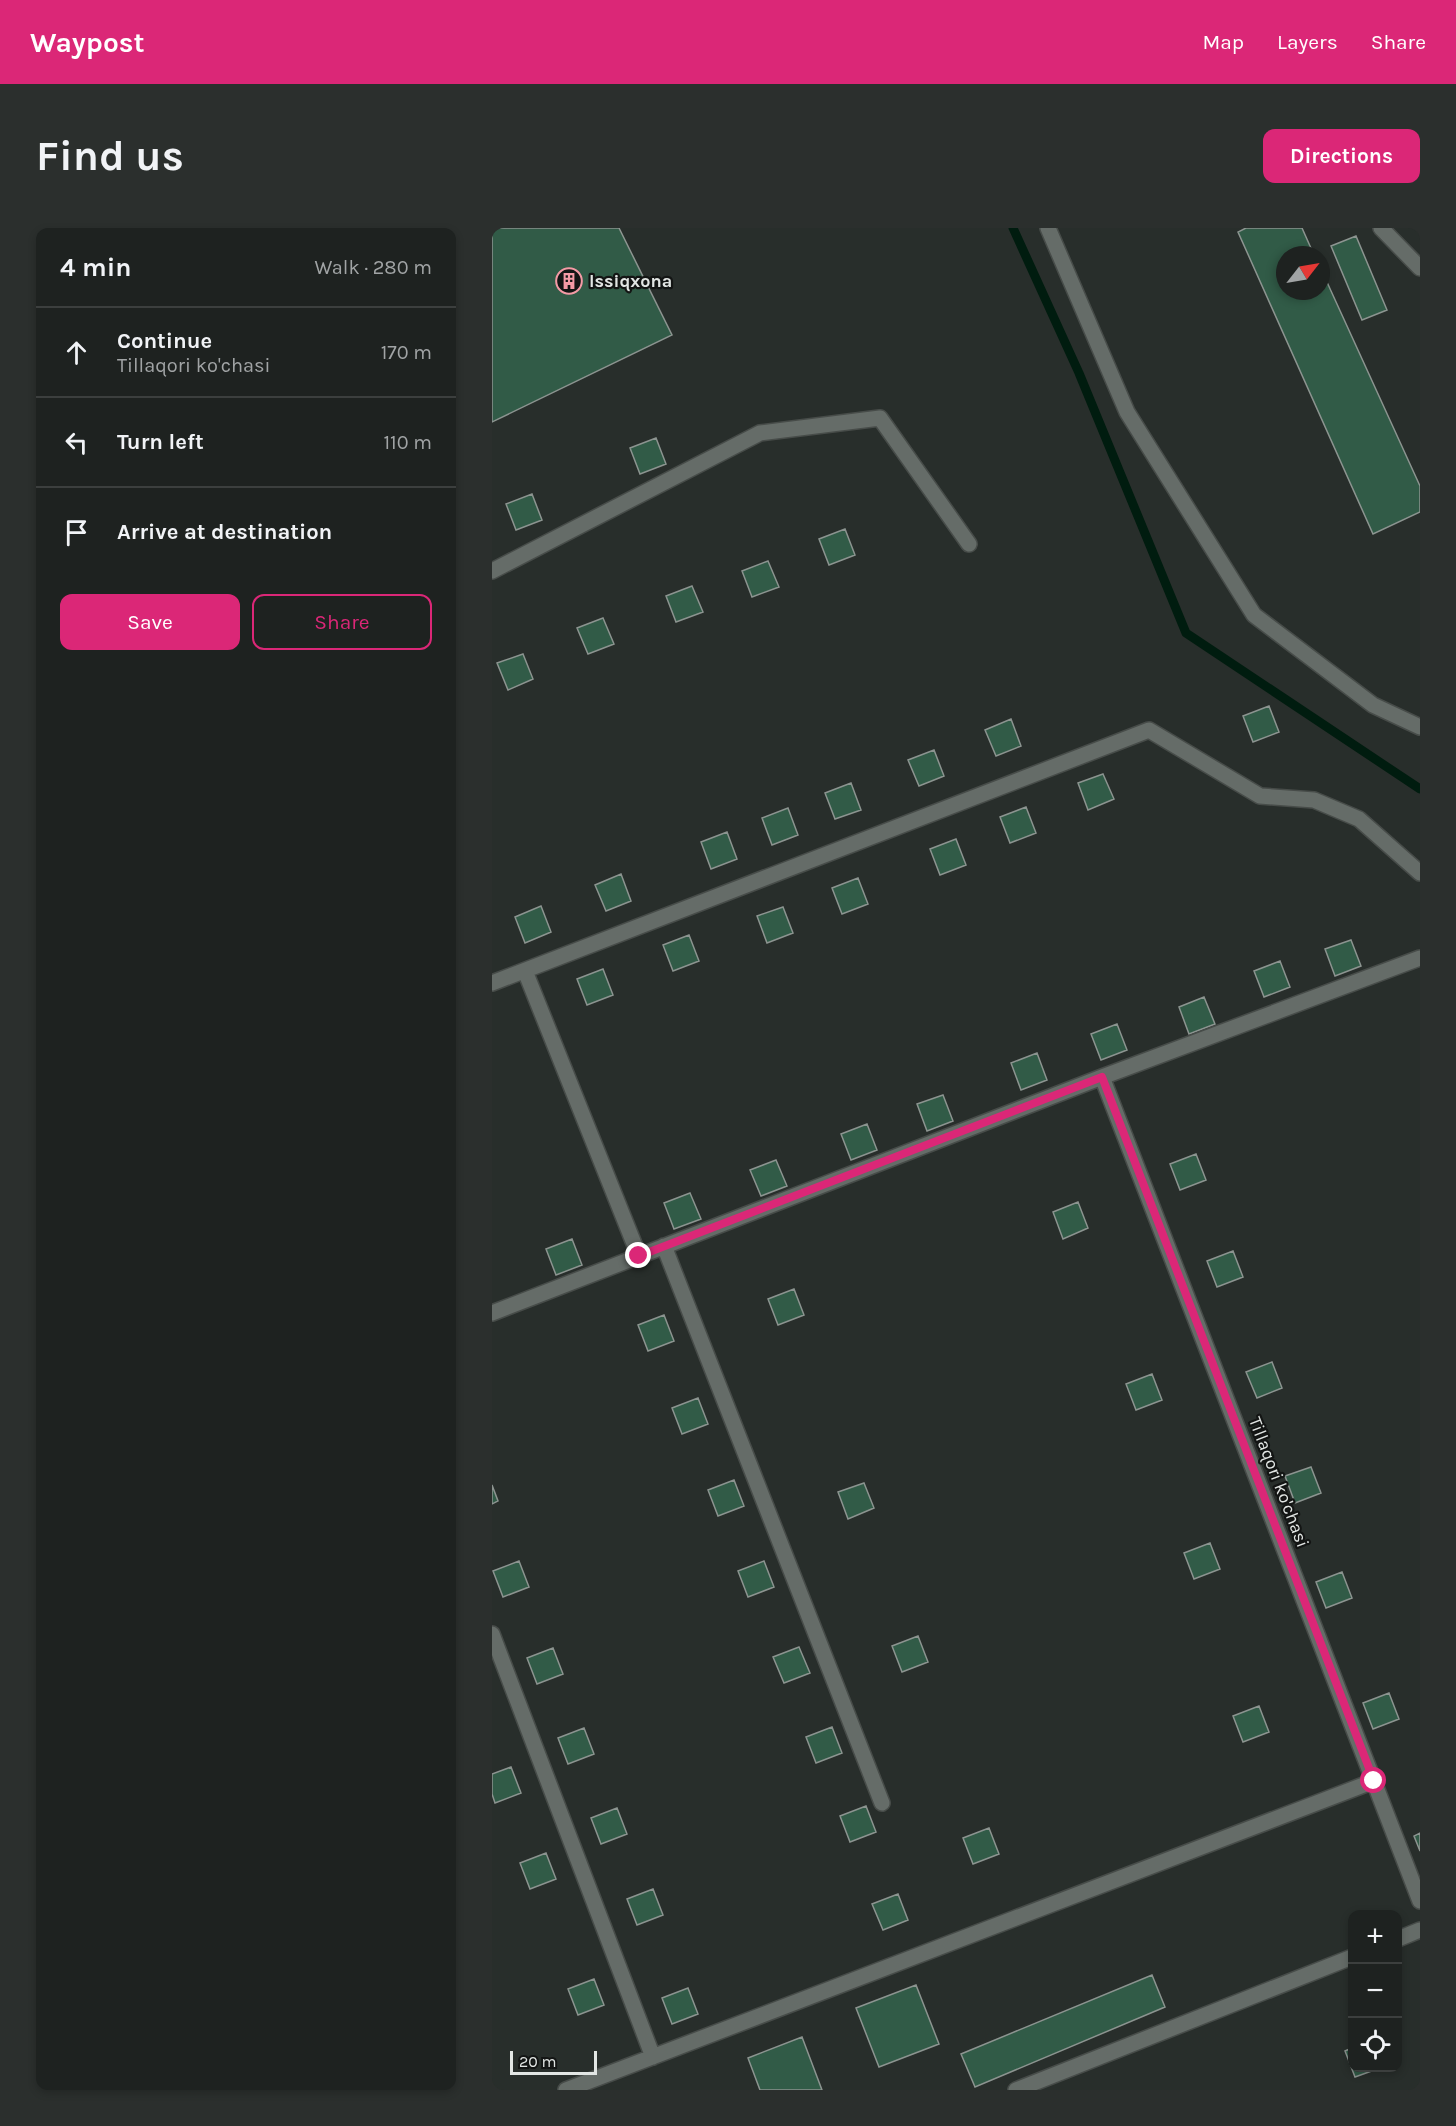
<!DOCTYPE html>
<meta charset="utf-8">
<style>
:root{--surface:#1e2220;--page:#2b2f2d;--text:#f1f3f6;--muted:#a1a4a5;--line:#3c3f3e;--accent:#db2777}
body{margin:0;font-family:Karla,sans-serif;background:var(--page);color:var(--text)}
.controls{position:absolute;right:18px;bottom:18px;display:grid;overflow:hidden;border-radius:12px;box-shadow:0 3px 9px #0003}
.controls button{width:54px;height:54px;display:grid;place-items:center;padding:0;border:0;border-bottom:2px solid var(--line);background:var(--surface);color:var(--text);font:30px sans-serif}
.compass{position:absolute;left:784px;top:18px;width:54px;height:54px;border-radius:50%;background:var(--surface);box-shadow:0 3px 9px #0003;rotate:59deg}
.scale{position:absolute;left:18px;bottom:15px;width:87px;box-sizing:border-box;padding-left:6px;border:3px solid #e2e6e4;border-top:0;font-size:16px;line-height:21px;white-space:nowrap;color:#e2e6e4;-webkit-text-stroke:4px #131514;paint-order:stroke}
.stop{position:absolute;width:18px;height:18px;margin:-14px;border:4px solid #db2777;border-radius:50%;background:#fff}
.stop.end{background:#db2777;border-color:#fff;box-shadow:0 2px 6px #0008}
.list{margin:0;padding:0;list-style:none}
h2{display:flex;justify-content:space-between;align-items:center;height:78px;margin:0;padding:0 24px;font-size:26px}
h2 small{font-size:20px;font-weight:400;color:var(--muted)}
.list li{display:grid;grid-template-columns:39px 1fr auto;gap:18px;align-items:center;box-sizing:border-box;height:90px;padding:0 24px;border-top:2px solid var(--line)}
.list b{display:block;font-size:22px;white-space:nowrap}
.list p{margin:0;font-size:20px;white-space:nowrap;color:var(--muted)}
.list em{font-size:20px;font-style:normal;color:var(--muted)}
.actions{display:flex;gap:12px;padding:18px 24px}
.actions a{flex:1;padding:14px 0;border:2px solid var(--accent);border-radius:12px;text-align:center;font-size:21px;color:var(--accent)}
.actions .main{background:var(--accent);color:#fff}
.icon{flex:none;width:33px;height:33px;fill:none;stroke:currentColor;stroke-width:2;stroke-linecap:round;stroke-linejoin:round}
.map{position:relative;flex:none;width:928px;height:1862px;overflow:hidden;border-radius:12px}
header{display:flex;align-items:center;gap:36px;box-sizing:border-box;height:84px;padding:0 30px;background:var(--accent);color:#fff}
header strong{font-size:28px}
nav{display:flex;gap:33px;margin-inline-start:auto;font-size:21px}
.intro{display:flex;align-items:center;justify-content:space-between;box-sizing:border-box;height:144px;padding:0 36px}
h1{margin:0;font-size:42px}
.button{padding:15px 27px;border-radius:12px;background:var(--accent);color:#fff;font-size:21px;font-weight:700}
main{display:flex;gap:36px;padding:0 36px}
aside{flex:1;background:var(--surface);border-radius:12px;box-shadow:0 3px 9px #0003}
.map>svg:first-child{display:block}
</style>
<header>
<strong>Waypost</strong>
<nav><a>Map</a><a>Layers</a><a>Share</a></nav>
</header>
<div class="intro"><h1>Find us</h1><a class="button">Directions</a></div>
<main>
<aside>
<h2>4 min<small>Walk · 280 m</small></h2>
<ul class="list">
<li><svg class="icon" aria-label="ahead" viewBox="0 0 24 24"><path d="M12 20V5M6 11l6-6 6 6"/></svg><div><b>Continue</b><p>Tillaqori ko'chasi</p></div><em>170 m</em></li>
<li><svg class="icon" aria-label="left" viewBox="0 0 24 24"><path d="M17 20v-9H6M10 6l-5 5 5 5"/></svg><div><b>Turn left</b></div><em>110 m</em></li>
<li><svg class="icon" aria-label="arrive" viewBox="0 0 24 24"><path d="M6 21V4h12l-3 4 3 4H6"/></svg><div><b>Arrive at destination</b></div></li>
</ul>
<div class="actions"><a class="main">Save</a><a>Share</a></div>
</aside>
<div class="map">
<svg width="928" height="1862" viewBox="0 0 928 1862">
<rect width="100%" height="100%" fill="#282e2b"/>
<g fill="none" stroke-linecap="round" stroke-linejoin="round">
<path stroke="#001c0f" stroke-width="9" d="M521,0L587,145L694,405L928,561"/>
</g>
<path fill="#315b47" stroke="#8c9490" stroke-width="1.5" d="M0,0H127L180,107L0,194Z
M754,0H810L822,27H793V63H829V41L928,258V284L881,306L746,4Z
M864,8L895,82L870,92L839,18Z
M164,210L174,236L148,246L138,220Z
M40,266L50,292L24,302L14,276Z
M353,301L363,327L337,337L327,311Z
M276,333L287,359L260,369L250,343Z
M200,358L211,384L184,394L174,368Z
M111,390L122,416L96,426L85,400Z
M31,426L41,451L16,462L5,435Z
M777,478L787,504L761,514L751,488Z
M519,491L529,518L504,528L493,502Z
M442,522L452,548L427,558L416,532Z
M611,546L622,571L596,582L586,555Z
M359,555L369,582L343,591L333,565Z
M534,579L544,605L518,615L508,589Z
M296,580L306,607L280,617L270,590Z
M235,604L245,631L219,641L209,614Z
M464,611L474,637L448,647L438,621Z
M129,646L139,673L114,683L103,657Z
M366,650L376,676L350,686L340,660Z
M49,678L59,704L33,715L23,689Z
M291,679L301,705L275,715L265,688Z
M197,707L207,733L181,743L171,717Z
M859,712L869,738L843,748L833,721Z
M788,733L798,759L772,769L762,743Z
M111,741L121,767L95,777L85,751Z
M712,769L723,796L697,806L687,779Z
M625,796L635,822L609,832L599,806Z
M545,825L555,852L529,862L519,835Z
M451,867L461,893L435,903L425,876Z
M375,896L385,922L359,932L349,906Z
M704,926L714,952L688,962L678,936Z
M284,932L295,958L269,968L258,942Z
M198,965L209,991L182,1001L172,975Z
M586,974L596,1000L571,1011L561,984Z
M80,1011L90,1037L64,1047L54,1021Z
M741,1023L751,1049L725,1059L715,1033Z
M302,1061L312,1087L286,1097L276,1071Z
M172,1087L182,1113L156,1123L146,1097Z
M780,1134L790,1160L765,1170L754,1144Z
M660,1146L670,1172L644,1182L634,1156Z
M206,1170L216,1196L190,1206L180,1180Z
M819,1239L829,1265L803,1275L793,1248Z
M242,1252L252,1278L226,1288L216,1262Z
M372,1255L382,1280L356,1291L346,1264Z
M0,1257L6,1273L0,1276Z
M718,1315L728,1341L702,1351L692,1325Z
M27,1333L37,1359L11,1369L1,1343Z
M272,1333L282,1359L256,1369L246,1343Z
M850,1344L860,1370L834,1380L824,1354Z
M426,1408L436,1434L410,1444L400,1418Z
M307,1419L318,1445L292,1455L281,1429Z
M61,1420L71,1446L45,1456L35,1430Z
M897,1465L907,1491L881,1501L871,1475Z
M767,1478L777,1504L751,1514L741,1488Z
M340,1499L350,1525L324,1535L314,1509Z
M92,1500L102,1526L76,1536L66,1510Z
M19,1539L29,1565L3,1575L0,1566V1546Z
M374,1578L384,1604L358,1614L348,1588Z
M125,1580L135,1606L109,1616L99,1590Z
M497,1600L507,1626L481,1636L471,1610Z
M928,1605V1623L922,1608Z
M54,1625L64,1651L38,1661L28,1635Z
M161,1661L171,1687L145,1697L135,1671Z
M406,1666L416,1692L391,1702L380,1676Z
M660,1747L673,1779L483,1859L469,1826Z
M102,1751L112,1777L86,1787L76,1761Z
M424,1757L447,1816L387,1839L364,1780Z
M196,1760L206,1786L180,1796L170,1770Z
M310,1809L330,1862H268L256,1830Z
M860,1820V1840H888L863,1849L853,1823Z"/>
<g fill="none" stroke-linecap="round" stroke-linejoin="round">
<g stroke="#474c49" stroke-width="18">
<path id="lane" d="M556,0L635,184L762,387L881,477L928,499"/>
</g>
<g stroke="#474c49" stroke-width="18">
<path id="street" d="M889,0L928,40
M0,343L268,205L388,190L477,316
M33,743L147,1028
M0,755L657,502L768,568L822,572L867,591L928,645
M610,849L928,1673
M172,1018L390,1575
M0,1085L610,849L928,730
M0,1406L161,1829
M906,1711L928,1702
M74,1862L882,1553
M524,1862L860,1729"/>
</g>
<use href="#lane" stroke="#656c68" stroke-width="15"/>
<use href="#street" stroke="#656c68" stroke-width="15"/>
</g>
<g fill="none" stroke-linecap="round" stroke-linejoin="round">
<path stroke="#db2777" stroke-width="8" d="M147,1028L610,849L882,1553"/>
</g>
<defs>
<g id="building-ring" transform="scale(1.35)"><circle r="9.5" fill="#131514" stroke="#f49aa5" stroke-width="1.5"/><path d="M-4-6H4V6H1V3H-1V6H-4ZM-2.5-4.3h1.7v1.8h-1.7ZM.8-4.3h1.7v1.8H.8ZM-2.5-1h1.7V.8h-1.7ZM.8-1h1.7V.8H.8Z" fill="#f49aa5"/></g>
</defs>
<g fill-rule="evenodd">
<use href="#building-ring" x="77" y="53"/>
</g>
<g text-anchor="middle" stroke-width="4.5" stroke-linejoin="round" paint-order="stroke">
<g font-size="18" font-weight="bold" fill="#e2e6e4" stroke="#131514" text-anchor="start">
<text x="97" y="59">Issiqxona</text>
</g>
<g font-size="18" fill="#e2e6e4" stroke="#131514">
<text transform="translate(787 1254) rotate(69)" y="6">Tillaqori ko'chasi</text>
</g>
</g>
</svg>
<div class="controls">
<button>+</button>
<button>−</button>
<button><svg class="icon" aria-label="locate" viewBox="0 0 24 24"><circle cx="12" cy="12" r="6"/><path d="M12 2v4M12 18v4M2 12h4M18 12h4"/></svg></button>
</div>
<svg class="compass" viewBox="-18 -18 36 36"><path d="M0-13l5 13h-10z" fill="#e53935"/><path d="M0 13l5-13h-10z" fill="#a1a4a5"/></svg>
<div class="scale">20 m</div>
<div class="stop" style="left:882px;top:1553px"></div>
<div class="stop end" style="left:147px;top:1028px"></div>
</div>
</main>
